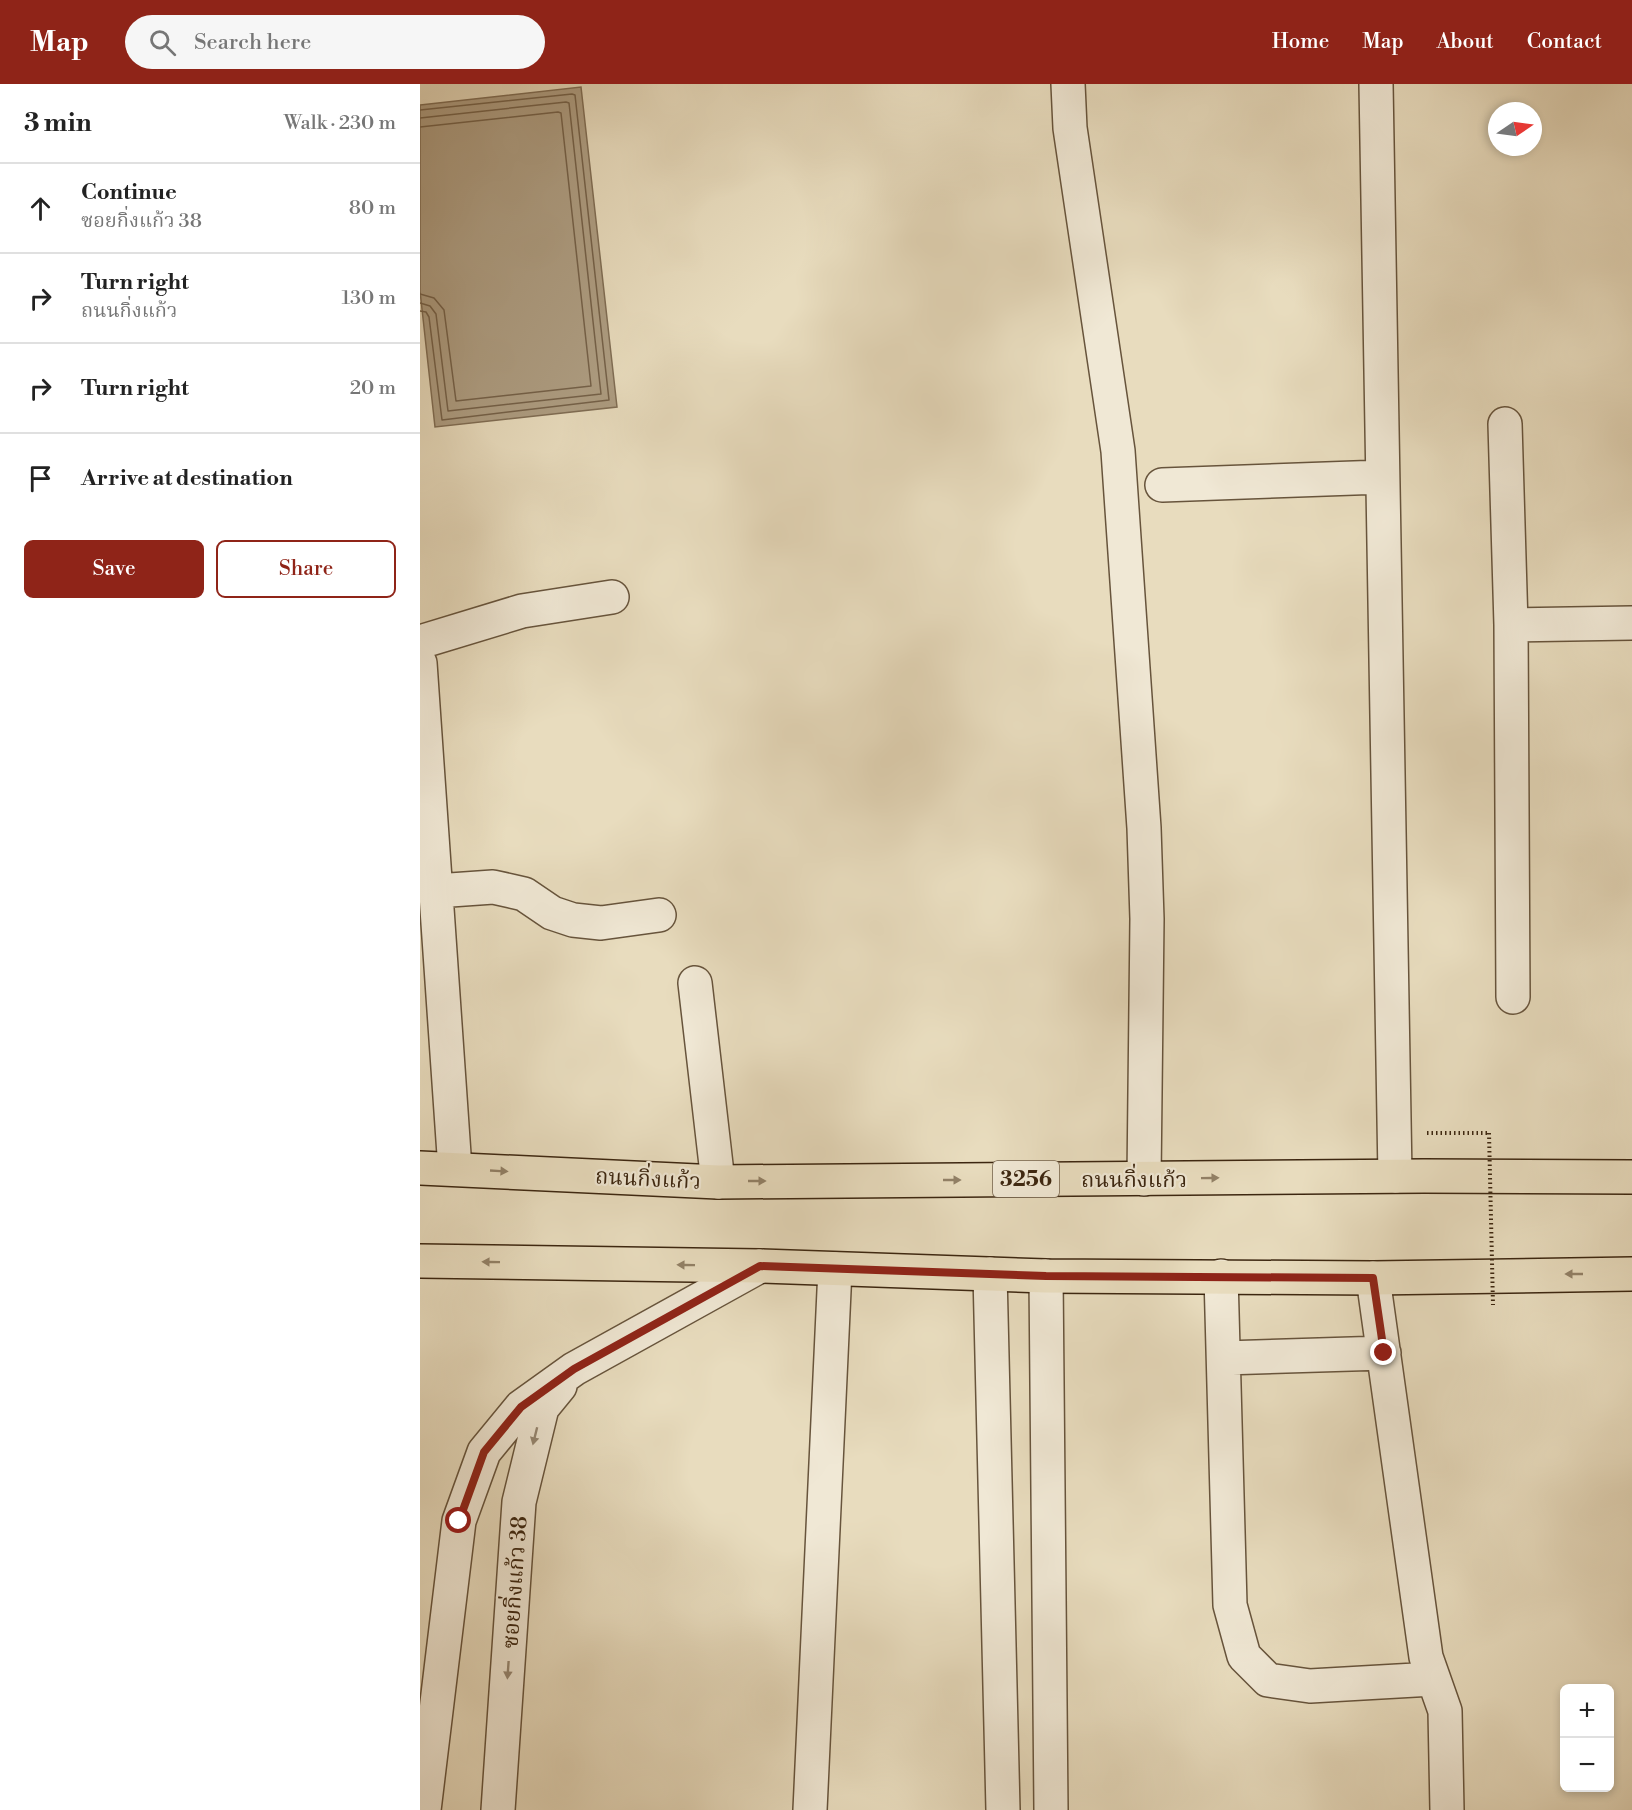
<!DOCTYPE html>
<meta charset="utf-8">
<style>
:root{--surface:#fff;--page:#f6f6f6;--text:#222;--muted:#767676;--line:#e0e0e0;--accent:#8f2418}
body{margin:0;font-family:"Libre Bodoni","Noto Serif Thai",serif;background:var(--page);color:var(--text)}
.controls{position:absolute;right:18px;bottom:18px;display:grid;overflow:hidden;border-radius:9px;box-shadow:0 3px 9px #0003}
.controls button{width:54px;height:54px;display:grid;place-items:center;padding:0;border:0;border-bottom:2px solid var(--line);background:var(--surface);color:var(--text);font:30px sans-serif}
.compass{position:absolute;left:1068px;top:18px;width:54px;height:54px;border-radius:50%;background:var(--surface);box-shadow:0 3px 9px #0003;rotate:77deg}
.stop{position:absolute;width:18px;height:18px;margin:-14px;border:4px solid #8f2418;border-radius:50%;background:#fff}
.stop.end{background:#8f2418;border-color:#fff;box-shadow:0 2px 6px #0008}
.list{margin:0;padding:0;list-style:none}
h2{display:flex;justify-content:space-between;align-items:center;height:78px;margin:0;padding:0 24px;font-size:26px}
h2 small{font-size:20px;font-weight:400;color:var(--muted)}
.list li{display:grid;grid-template-columns:39px 1fr auto;gap:18px;align-items:center;box-sizing:border-box;height:90px;padding:0 24px;border-top:2px solid var(--line)}
.list b{display:block;font-size:22px;white-space:nowrap}
.list p{margin:0;font-size:20px;white-space:nowrap;color:var(--muted)}
.list em{font-size:20px;font-style:normal;color:var(--muted)}
.actions{display:flex;gap:12px;padding:18px 24px}
.actions a{flex:1;padding:14px 0;border:2px solid var(--accent);border-radius:9px;text-align:center;font-size:21px;color:var(--accent)}
.actions .main{background:var(--accent);color:#fff}
.icon{flex:none;width:33px;height:33px;fill:none;stroke:currentColor;stroke-width:2;stroke-linecap:round;stroke-linejoin:round}
.map{position:relative;flex:none;width:1212px;height:1726px;overflow:hidden}
header{display:flex;align-items:center;gap:36px;box-sizing:border-box;height:84px;padding:0 30px;background:var(--accent);color:#fff}
header strong{font-size:28px}
nav{display:flex;gap:33px;margin-inline-start:auto;font-size:21px}
.search{width:420px;height:54px;background:var(--page);display:flex;align-items:center;gap:15px;box-sizing:border-box;padding:0 21px;border-radius:33px;color:var(--muted);font-size:22px}
main{display:flex}
aside{flex:1;background:var(--surface)}
.map>svg:first-child{display:block}
</style>
<header>
<strong>Map</strong>
<div class="search"><svg class="icon" aria-label="search" viewBox="0 0 24 24"><circle cx="10" cy="10" r="6"/><path d="M15 15l6 6"/></svg>Search here</div>
<nav><a>Home</a><a>Map</a><a>About</a><a>Contact</a></nav>
</header>
<main>
<aside>
<h2>3 min<small>Walk · 230 m</small></h2>
<ul class="list">
<li><svg class="icon" aria-label="ahead" viewBox="0 0 24 24"><path d="M12 20V5M6 11l6-6 6 6"/></svg><div><b>Continue</b><p>ซอยกิ่งแก้ว 38</p></div><em>80 m</em></li>
<li><svg class="icon" aria-label="right" viewBox="0 0 24 24"><path d="M7 20v-9h11M14 6l5 5-5 5"/></svg><div><b>Turn right</b><p>ถนนกิ่งแก้ว</p></div><em>130 m</em></li>
<li><svg class="icon" aria-label="right" viewBox="0 0 24 24"><path d="M7 20v-9h11M14 6l5 5-5 5"/></svg><div><b>Turn right</b></div><em>20 m</em></li>
<li><svg class="icon" aria-label="arrive" viewBox="0 0 24 24"><path d="M6 21V4h12l-3 4 3 4H6"/></svg><div><b>Arrive at destination</b></div></li>
</ul>
<div class="actions"><a class="main">Save</a><a>Share</a></div>
</aside>
<div class="map">
<svg width="1212" height="1726" viewBox="0 0 1212 1726">
<rect width="100%" height="100%" fill="#e8dcbe"/>
<filter id="stains"><feTurbulence type="fractalNoise" baseFrequency=".00333" numOctaves="4"/><feColorMatrix values="0 0 0 0 .2 0 0 0 0 .09 0 0 0 0 .02 0 0 0 .5 -.17"/></filter>
<radialGradient id="worn" r=".72"><stop offset=".6" stop-color="#630" stop-opacity="0"/><stop offset="1" stop-color="#630" stop-opacity=".3"/></radialGradient>
<path fill="#ae9e83" stroke="#806e55" stroke-width="1.5" d="M161,3L197,323L15,343L0,207V21Z"/>
<g fill="none" stroke-linecap="round" stroke-linejoin="round">
<path stroke="#75624a" stroke-width="1.5" d="M0,26L152,10L155,11L189,316L22,336L9,233L6,228L0,227
M0,34L146,18L149,19L181,310L28,327L16,230L10,222L0,219
M0,43L138,28L141,29L171,302L36,317L24,226L14,214L0,210"/>
<g stroke="#67543c" stroke-width="36">
<path id="minor" d="M648,0L650,44L698,367L724,744L727,835L724,1095
M956,0L975,1092
M1085,340L1091,541L1093,913
M742,401L962,393
M1091,541L1212,539
M0,558L102,527L192,513
M0,579L35,1085
M16,807L73,803L91,807L104,810L132,829L153,836L181,839L239,831
M275,899L298,1098
M570,1190L583,1726
M626,1192L631,1726
M801,1192L810,1521L824,1572L848,1596L890,1602L1013,1595
M953,1194L1006,1573L1025,1627L1027,1726
M804,1274L964,1269
M4,1726L39,1437L64,1368L101,1323L154,1285L340,1182
M78,1726L99,1418L122,1324L140,1302
M390,1726L415,1185"/>
</g>
<g stroke="#3c2610" stroke-width="36">
<path id="major" d="M0,1084L298,1098L1004,1092L1212,1093
M0,1177L340,1182L626,1192L953,1194L1212,1190"/>
</g>
<path stroke="#3c2610" stroke-width="4" stroke-dasharray="1.5 3" stroke-linecap="butt" d="M1007,1049H1069"/>
<use href="#minor" stroke="#f0e8d5" stroke-width="33"/>
<use href="#major" stroke="#e8dcbe" stroke-width="33"/>
<path stroke="#3c2610" stroke-width="4" stroke-dasharray="1.5 3" stroke-linecap="butt" d="M1069,1049L1073,1221"/>
</g>
<defs><path id="oneway-solid" d="M-6-.8H1V-3.2L6.5 0L1 3.2V.8H-6Z" transform="scale(1.5)"/></defs>
<g fill="#928167">
<use href="#oneway-solid" transform="translate(79 1087) rotate(3)"/>
<use href="#oneway-solid" transform="translate(790 1094) rotate(-1)"/>
<use href="#oneway-solid" transform="translate(532 1096)"/>
<use href="#oneway-solid" transform="translate(337 1097)"/>
<use href="#oneway-solid" transform="translate(71 1178) rotate(-179)"/>
<use href="#oneway-solid" transform="translate(266 1181) rotate(-179)"/>
<use href="#oneway-solid" transform="translate(1154 1190) rotate(180)"/>
</g>
<g fill="#968772">
<use href="#oneway-solid" transform="translate(115 1352) rotate(104)"/>
<use href="#oneway-solid" transform="translate(88 1586) rotate(94)"/>
</g>
<g fill="none" stroke-linecap="round" stroke-linejoin="round">
<path stroke="#8f2418" stroke-width="8" d="M39,1437L64,1368L101,1323L154,1285L340,1182L626,1192L953,1194L964,1269"/>
</g>
<g text-anchor="middle" stroke-width="4.5" stroke-linejoin="round" paint-order="stroke">
<rect fill="#f0e8d5" stroke="#72604b" stroke-width="1.5" x="573" y="1077" width="66" height="36" rx="4.5"/>
<g font-size="21" font-weight="bold" fill="#3c2610">
<text x="606" y="1102">3256</text>
</g>
<g font-size="22" fill="#3c2610" stroke="#f0e8d5">
<text transform="translate(228 1094) rotate(3)" y="8">ถนนกิ่งแก้ว</text>
<text x="714" y="1103">ถนนกิ่งแก้ว</text>
<text transform="translate(94 1498) rotate(-86)" y="8">ซอยกิ่งแก้ว 38</text>
</g>
</g>
<rect width="100%" height="100%" filter="url(#stains)"/>
<rect width="100%" height="100%" fill="url(#worn)"/>
</svg>
<div class="controls">
<button>+</button>
<button>−</button>
</div>
<svg class="compass" viewBox="-18 -18 36 36"><path d="M0-13l5 13h-10z" fill="#e53935"/><path d="M0 13l5-13h-10z" fill="#767676"/></svg>
<div class="stop" style="left:39px;top:1437px"></div>
<div class="stop end" style="left:964px;top:1269px"></div>
</div>
</main>
